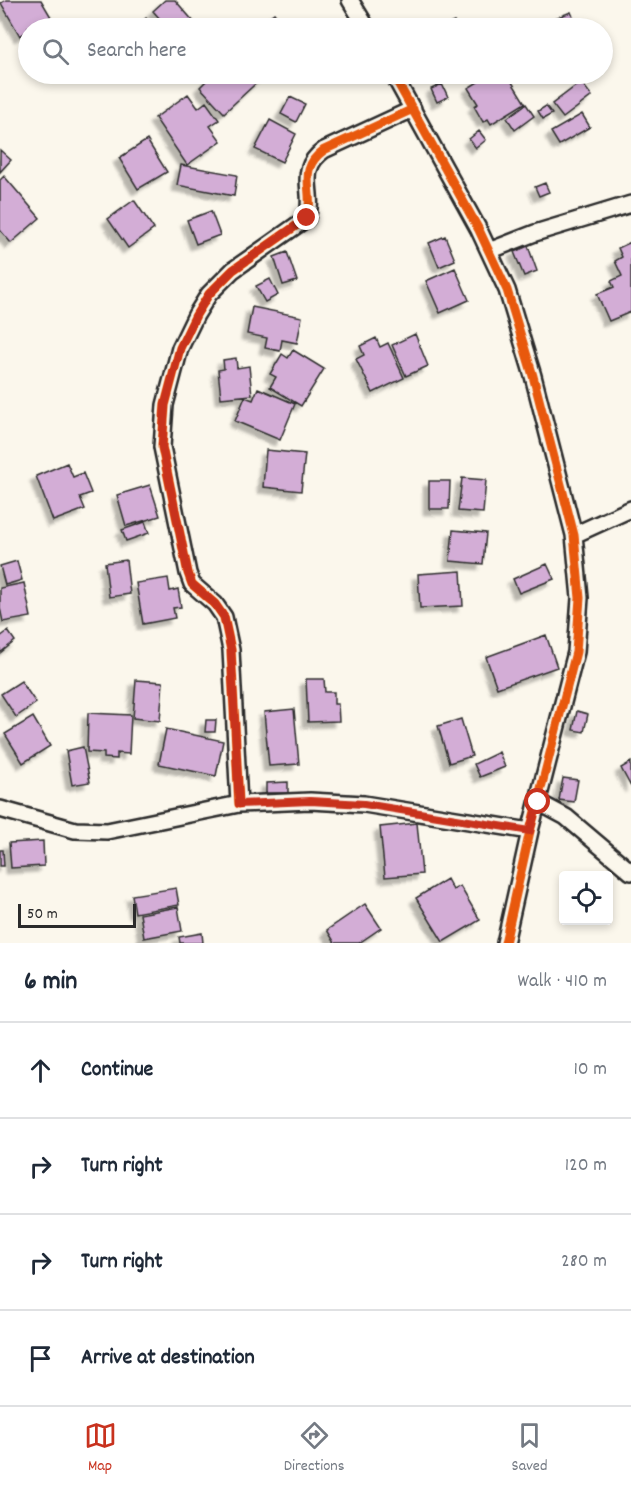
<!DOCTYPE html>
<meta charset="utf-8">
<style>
:root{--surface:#fff;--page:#f2f2f3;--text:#1f2937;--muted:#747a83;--line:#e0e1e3;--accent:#c8321e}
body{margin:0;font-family:Dekko,sans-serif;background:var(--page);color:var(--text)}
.controls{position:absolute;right:18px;bottom:18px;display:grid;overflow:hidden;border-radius:6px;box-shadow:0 3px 9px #0003}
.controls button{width:54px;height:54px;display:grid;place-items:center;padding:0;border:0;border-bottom:2px solid var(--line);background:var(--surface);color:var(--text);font:30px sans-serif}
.scale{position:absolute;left:18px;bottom:15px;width:118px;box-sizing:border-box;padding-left:6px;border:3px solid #2b2b2b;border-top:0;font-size:16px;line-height:21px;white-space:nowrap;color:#2b2b2b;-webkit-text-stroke:4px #fbf7ec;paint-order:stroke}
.stop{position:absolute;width:18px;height:18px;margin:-14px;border:4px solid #c8321e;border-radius:50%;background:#fff}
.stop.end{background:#c8321e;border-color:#fff;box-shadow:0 2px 6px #0008}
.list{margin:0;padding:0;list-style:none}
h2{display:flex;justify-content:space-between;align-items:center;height:78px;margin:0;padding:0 24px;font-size:26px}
h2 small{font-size:20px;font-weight:400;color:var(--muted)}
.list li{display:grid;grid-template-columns:39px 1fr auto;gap:18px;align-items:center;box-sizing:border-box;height:96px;padding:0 24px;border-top:2px solid var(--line)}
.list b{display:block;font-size:22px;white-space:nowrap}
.list em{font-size:20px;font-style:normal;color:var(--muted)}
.icon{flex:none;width:33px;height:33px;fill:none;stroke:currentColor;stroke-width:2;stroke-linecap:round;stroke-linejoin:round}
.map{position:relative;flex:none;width:631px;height:943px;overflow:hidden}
.search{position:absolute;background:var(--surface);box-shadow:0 3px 9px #0003;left:18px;right:18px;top:18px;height:66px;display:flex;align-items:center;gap:15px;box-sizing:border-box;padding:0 21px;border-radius:33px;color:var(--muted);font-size:22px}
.sheet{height:462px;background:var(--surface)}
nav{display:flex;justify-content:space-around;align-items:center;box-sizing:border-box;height:84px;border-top:2px solid var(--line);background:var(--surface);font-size:16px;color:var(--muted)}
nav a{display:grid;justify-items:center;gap:3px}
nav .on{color:var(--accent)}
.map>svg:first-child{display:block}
</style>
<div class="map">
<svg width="631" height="943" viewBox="0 0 631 943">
<defs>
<filter id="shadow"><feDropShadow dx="-5.5" dy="5.5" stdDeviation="1.5" flood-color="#0004"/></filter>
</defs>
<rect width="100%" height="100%" fill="#fbf7ec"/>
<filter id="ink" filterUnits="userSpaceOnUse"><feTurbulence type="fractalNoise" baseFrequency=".0167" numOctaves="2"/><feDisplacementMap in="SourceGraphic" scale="12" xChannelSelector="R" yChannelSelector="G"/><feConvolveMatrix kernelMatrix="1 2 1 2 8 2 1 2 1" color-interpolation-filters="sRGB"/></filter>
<g filter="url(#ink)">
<path fill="#d3add6" stroke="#2b2b2b" stroke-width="1.5" filter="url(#shadow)" d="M6,0H41L51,17L32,28H28V31L20,36L1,3Z
M165,0H175L194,22L186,28H168L153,11Z
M571,12L578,28H543L542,23Z
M274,13L284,26L281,28H253Z
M146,18L154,28H134Z
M454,22L458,28H440Z
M213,74H266L224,113L200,87Z
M491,74H507L525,103L491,124L488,119L483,122L474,106L478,104L468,88Z
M581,82L592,96L563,118L552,104Z
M442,84L448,97L437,102L431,89Z
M188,94L198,108L206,102L219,120L210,126L221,141L187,165L155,118Z
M290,97L305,104L296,122L281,114Z
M526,104L534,116L515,130L507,118Z
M546,106L552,114L543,119L538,111Z
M582,114L590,127L559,145L551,132Z
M270,120L296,134L282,162L255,149Z
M479,131L486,140L476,148L469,139Z
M147,140L167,172L138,189L119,158Z
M0,150L11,160L0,172Z
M181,165L237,175L234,196L177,185Z
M4,176L40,218L11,243L0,230V180Z
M545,183L549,192L539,196L535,187Z
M134,200L154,229L128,248L108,219Z
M211,211L220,235L196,244L187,220Z
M445,236L455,260L439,267L429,243Z
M631,242V312L609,321L597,294L614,287L611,281L622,276L615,261L622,257L618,248Z
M528,246L537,271L524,276L514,252Z
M287,252L297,281L283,285L274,257Z
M455,268L469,300L440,313L426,281Z
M270,279L278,295L265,302L256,286Z
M252,307L302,317L297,343L282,340L280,351L265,348L267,338L247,334Z
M415,334L428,366L406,376L392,345Z
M376,338L380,347L388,343L404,378L373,393L356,359L364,355L360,346Z
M293,350L324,369L301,406L270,387L276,377L270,374L282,354L288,358Z
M236,358L237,368L249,366L252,395L221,398L218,370L224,369L223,360Z
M258,388L295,404L280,440L235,421L245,397L253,400Z
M266,450L305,454L301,491L263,487Z
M67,463L73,477L83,473L91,493L80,497L85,509L53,521L36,476Z
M462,478L486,480L483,513L458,511Z
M429,481H450L449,509H429Z
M150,485L160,516L126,526L117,495Z
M145,522L149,533L126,541L122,530Z
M453,530L486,533L483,564L450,561Z
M126,560L130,594L109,597L105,563Z
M17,561L22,580L5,585L0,566Z
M547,564L554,579L519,593L513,579Z
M461,571L463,606L420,608L418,574Z
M168,578L170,591L178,589L181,607L173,608L175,618L143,624L136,583Z
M24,583L31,617L3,622L0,608V588Z
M8,631L15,641L0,653V637Z
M546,635L557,667L497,688L486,657Z
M306,679H324L325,692H334V704H338L339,721L308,722Z
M136,680L163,682L160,721L133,718Z
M21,681L36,703L16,717L1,694Z
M294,709L299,764L269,766L264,712Z
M577,711L588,714L584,732L573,730Z
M88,713L131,715L129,754L117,753V759L104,758V753L87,752Z
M33,717L50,746L23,763L5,734Z
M461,719L472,756L449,763L438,726Z
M206,720H216L215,732H205Z
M166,729L223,741L216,776L159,764Z
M83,747L90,782L72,785L66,751Z
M499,752L505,767L480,777L474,764Z
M631,762V787L621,768Z
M563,778L578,780L574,802L559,800Z
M288,782V793H266V783Z
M417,823L422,874L385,877L380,827Z
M43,841L44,866L11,868L9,843Z
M0,850H3L4,866H0Z
M447,879L453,890L460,886L480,920L443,942L416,898Z
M176,888L179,905L135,913L132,895Z
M365,904L381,928L359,943H335L327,930Z
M178,907L182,931L144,938L140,914Z
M202,933L203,943H180L179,937Z"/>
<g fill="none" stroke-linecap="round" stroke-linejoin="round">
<g stroke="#2b2b2b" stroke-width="20">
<path id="minor" d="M350,0L367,28
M393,74L479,230L507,290L533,376L574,535L580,598L576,652L530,831L505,943
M489,251L535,233L631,204
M574,535L631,509
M538,802L566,817L631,872
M239,804L231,650L224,617L215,604L192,584L188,573L162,447L165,405L180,348L196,315L209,294L233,270L307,218C316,192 295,171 324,150L413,109
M0,809L75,830L107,831L239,804L310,801L364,804L530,831"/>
</g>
<use href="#minor" stroke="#fbf7ec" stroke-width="15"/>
<g stroke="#fbf7ec" stroke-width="13">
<path id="cycleway" d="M393,74L479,230L507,290L533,376L574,535L580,598L576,652L530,831L505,943
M239,804L231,650L224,617L215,604L192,584L188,573L162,447L165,405L180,348L196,315L209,294L233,270L307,218C316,192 295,171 324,150L413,109"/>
</g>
<use href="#cycleway" stroke="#e8590c" stroke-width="9"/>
</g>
</g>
<g fill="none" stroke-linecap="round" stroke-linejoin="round" filter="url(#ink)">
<path stroke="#c8321e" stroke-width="8" d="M307,218L233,270L209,294L196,315L180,348L165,405L162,447L188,573L192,584L215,604L224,617L231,650L239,804L310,801L364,804L530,831L538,802"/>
</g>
</svg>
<div class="controls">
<button><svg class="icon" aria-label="locate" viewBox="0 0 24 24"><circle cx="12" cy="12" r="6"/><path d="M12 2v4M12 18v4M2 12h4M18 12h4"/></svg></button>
</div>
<div class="scale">50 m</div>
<div class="stop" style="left:538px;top:802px"></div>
<div class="stop end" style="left:307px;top:218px"></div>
<div class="search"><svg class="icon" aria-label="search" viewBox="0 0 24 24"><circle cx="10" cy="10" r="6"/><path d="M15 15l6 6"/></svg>Search here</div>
</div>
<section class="sheet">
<h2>6 min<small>Walk · 410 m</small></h2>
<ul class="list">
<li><svg class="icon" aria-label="ahead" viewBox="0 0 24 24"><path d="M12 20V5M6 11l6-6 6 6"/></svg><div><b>Continue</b></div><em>10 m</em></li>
<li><svg class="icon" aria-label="right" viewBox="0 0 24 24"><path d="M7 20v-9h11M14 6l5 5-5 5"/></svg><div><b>Turn right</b></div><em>120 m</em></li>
<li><svg class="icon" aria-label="right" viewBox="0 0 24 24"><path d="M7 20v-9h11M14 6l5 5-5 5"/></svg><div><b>Turn right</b></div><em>280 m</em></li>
<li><svg class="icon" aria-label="arrive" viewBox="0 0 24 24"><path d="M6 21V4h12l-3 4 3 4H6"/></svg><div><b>Arrive at destination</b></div></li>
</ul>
</section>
<nav>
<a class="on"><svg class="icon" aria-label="map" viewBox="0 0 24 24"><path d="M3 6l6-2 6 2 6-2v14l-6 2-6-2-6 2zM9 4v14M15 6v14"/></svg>Map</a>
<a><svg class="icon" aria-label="directions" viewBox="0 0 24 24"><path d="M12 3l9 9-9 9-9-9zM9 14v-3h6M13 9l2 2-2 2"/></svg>Directions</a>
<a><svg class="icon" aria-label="saved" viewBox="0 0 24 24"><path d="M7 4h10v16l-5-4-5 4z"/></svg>Saved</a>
</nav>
